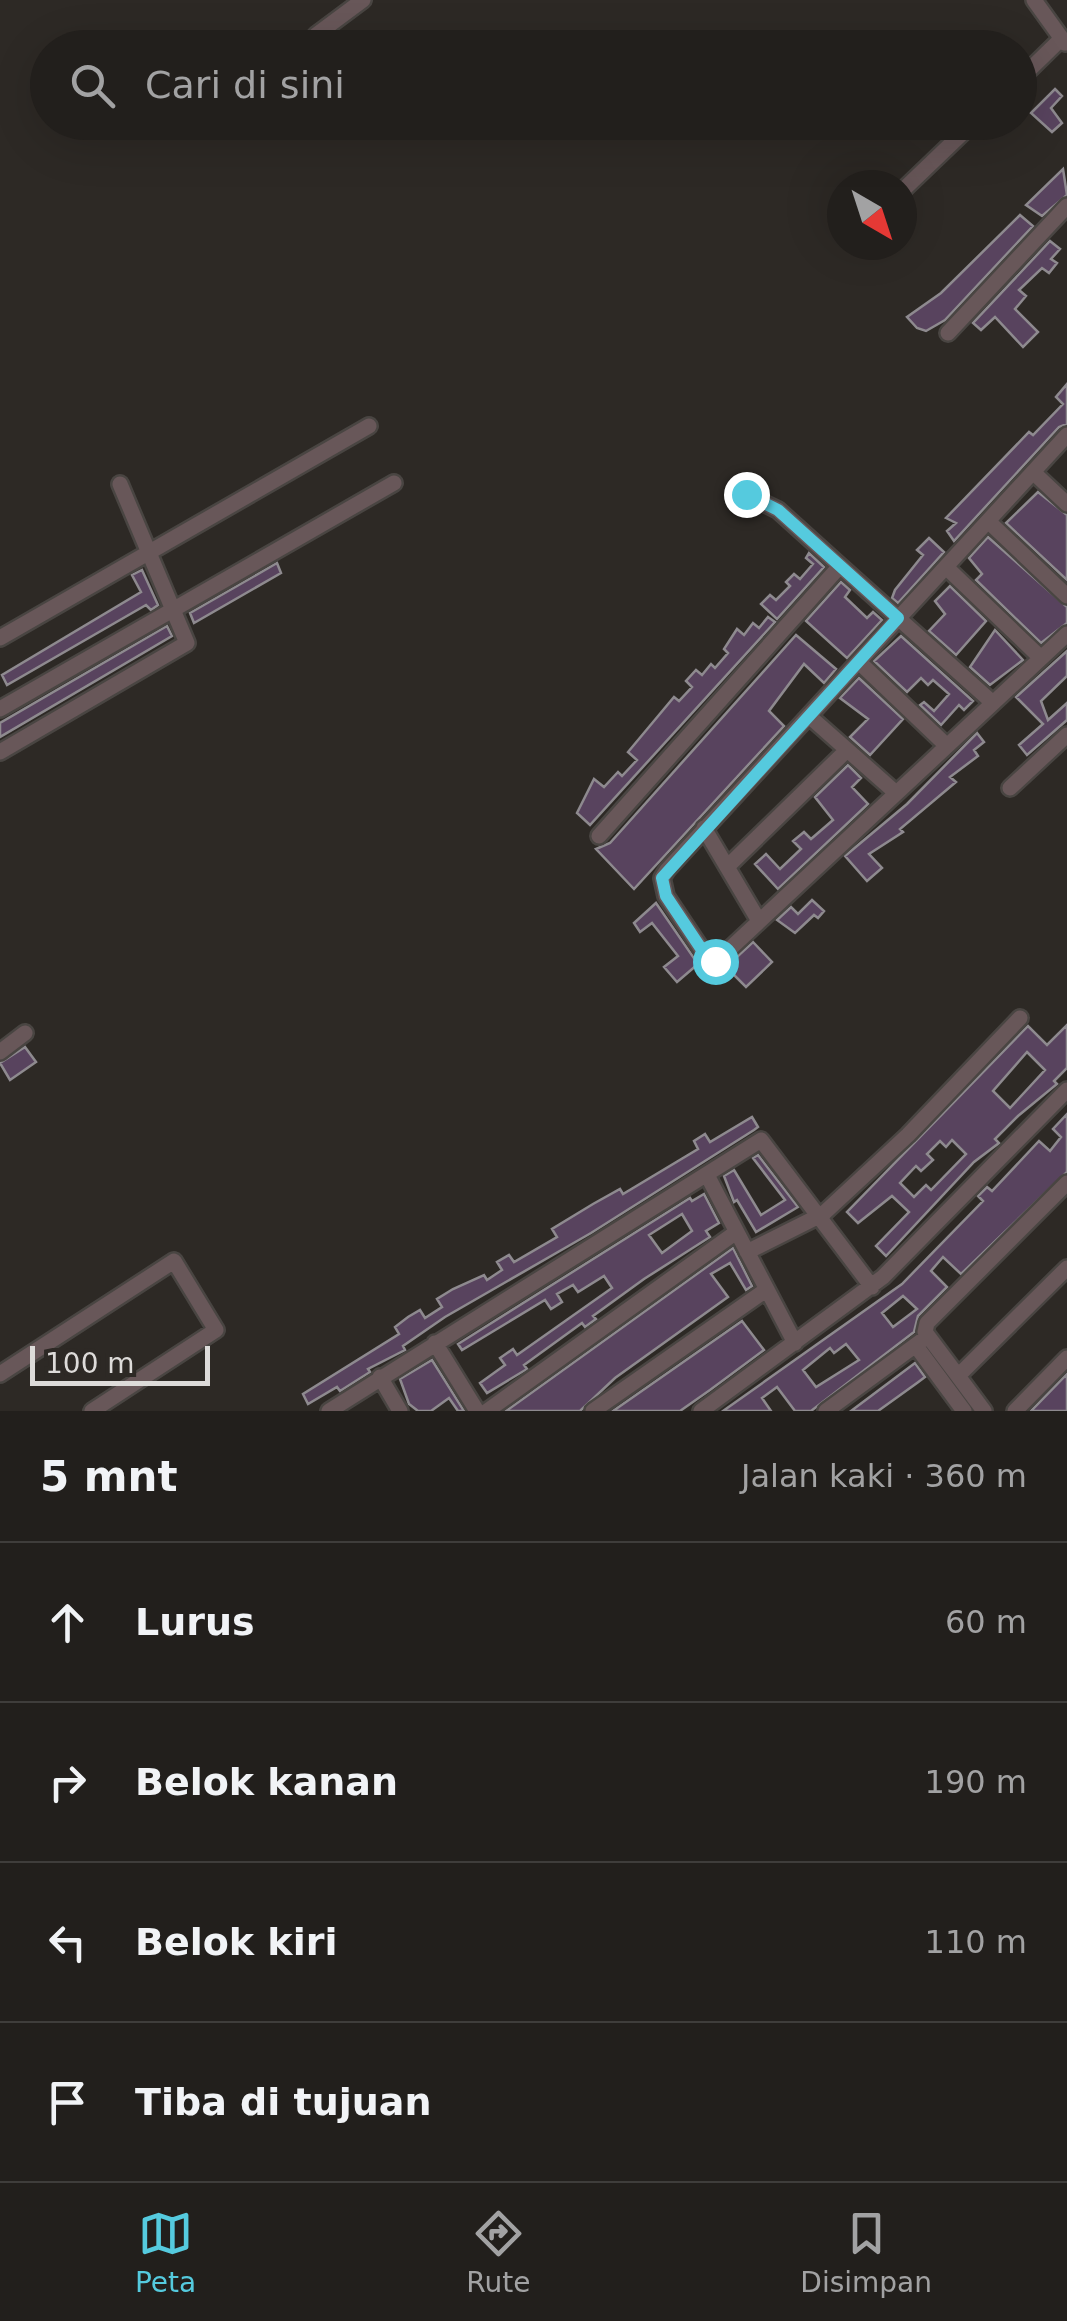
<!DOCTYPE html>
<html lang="id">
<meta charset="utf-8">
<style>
:root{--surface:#221f1c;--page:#2e2c29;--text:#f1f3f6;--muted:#a2a2a3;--line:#3f3d3b;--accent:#55cade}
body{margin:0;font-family:"DejaVu Sans",sans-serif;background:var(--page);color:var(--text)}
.compass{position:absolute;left:827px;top:170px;width:90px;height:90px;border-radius:50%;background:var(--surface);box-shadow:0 10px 40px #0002;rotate:141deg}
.scale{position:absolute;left:30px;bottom:25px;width:180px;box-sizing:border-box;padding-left:10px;border:5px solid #dddbd9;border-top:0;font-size:28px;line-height:35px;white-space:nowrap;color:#dddbd9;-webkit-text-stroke:8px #2d2925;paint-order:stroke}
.stop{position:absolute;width:30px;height:30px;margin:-22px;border:8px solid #55cade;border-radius:50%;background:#fff}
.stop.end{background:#55cade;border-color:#fff;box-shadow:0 2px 10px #0008}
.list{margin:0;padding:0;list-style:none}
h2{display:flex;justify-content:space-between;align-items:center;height:130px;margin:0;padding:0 40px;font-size:42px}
h2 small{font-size:32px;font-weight:400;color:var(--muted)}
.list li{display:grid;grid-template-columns:65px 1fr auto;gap:30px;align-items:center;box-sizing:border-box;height:160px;padding:0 40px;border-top:2px solid var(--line)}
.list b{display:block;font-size:38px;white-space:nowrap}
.list em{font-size:32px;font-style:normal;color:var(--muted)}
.icon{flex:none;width:55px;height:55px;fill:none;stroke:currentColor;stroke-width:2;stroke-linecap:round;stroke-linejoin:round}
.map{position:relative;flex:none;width:1067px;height:1411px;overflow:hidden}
.search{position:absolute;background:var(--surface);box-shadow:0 10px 40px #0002;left:30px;right:30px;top:30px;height:110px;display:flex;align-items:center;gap:25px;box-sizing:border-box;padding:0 35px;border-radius:55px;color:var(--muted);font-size:38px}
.sheet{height:770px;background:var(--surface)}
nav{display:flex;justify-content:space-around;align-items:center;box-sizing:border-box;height:140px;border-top:2px solid var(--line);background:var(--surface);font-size:28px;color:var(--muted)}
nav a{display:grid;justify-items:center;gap:5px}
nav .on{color:var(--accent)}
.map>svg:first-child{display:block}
</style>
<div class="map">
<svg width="1067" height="1411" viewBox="0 0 1067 1411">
<rect width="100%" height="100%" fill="#2d2925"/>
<path fill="#58435e" stroke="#8e8a8f" stroke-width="2.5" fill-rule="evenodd" d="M1055,89L1062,96L1051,108L1062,123L1052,132L1031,113Z
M1063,169L1067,195L1042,216L1026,205Z
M1020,215L1033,226L945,320L926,331L917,328L907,317L941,293Z
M1050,241L1060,249L1051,259L1057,263L1049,273L1042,268L1019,290L1026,296L1015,309L1038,332L1023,347L995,317L981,330L973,323Z
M1067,384V424L1059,427L954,541L947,531L956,523L946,518L1029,432L1033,435L1063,404L1056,397Z
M1038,492L1067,515V580L1006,523Z
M988,537L1067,607V623L1041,643L976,580L982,574L969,558Z
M929,538L944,552L898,603L892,598L895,590L923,555L917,550Z
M809,553L824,567L777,619L761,604L770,595L776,600L790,586L786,582L794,574L800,579L813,564L806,558Z
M277,563L281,573L194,623L190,613Z
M142,570L158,605L151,610L146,605L7,685L2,675L141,592L132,575Z
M841,582L850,590L845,597L867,618L873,612L882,620L847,658L806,621Z
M950,586L986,621L956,655L929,631L945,614L935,601Z
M768,617L775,622L590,825L577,813L594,779L604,787L618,772L622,776L637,760L628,752L674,697L679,701L692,687L686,681L696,670L702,675L711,664L715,668L728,653L724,649L737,629L744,635L753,623L759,628Z
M167,626L172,636L0,737V723Z
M995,630L1023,660L990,685L970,667Z
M796,635L836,669L824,683L804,664L769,711L784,726L634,889L596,849L610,843Z
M901,636L973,701L964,710L959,705L941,725L920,705L924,702L934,711L949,694L933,680L928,685L921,678L907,692L874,661Z
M1067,651V676L1041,701L1048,720L1067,703V720L1027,755L1019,745L1043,724L1016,697Z
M859,678L903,719L870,755L850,737L868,719L840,698Z
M977,733L984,742L974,750L978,756L950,777L956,782L900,829L903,832L869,854L882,868L867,881L845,856L907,804Z
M848,765L861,778L852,787L868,804L778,889L755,864L766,854L780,869L801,849L793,841L804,832L811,839L833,820L815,797Z
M812,900L824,911L818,918L814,915L795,933L777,920L791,907L798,914Z
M656,903L698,964L677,982L664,967L678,956L652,923L640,932L634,923Z
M753,942L772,962L746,987L726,967Z
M1067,1025V1068L1054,1081L1057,1084L1018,1116L995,1139L999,1143L974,1162L886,1256L876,1246L909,1212L892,1196L858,1223L847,1212L1028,1026L1047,1045ZM1027,1052L1045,1070L1010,1108L993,1091ZM952,1140L966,1154L931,1190L926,1185L914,1197L900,1183L916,1166L921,1171L933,1160L927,1154L940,1141L946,1147Z
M25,1047L36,1062L10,1080L0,1063Z
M1067,1114V1172L961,1274L943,1257L931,1271L947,1287L918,1316L914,1332L811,1411H795L777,1387L762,1398L771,1411H723L902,1284L983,1201L978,1196L987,1187L992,1191L1039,1141L1050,1151L1061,1137L1053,1129ZM903,1296L917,1309L893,1327L882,1313ZM846,1344L859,1360L816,1387L803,1370L830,1348L834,1353Z
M752,1117L758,1127L754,1130L591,1233L445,1317L403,1346L405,1350L368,1369L370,1372L340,1391L337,1387L308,1404L303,1394L399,1334L395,1327L408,1317L420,1310L425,1318L442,1307L437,1299L453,1289L484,1275L487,1280L502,1270L497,1262L509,1255L514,1262L557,1237L552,1229L593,1204L620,1189L623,1194L698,1149L694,1141L705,1134L710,1142Z
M758,1155L798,1207L756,1232L737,1200L734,1202L724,1176L734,1170L761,1215L785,1200L753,1158Z
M704,1194L719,1223L706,1231L710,1237L644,1279L593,1316L596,1319L585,1327L582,1323L524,1365L527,1369L487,1393L480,1383L505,1365L500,1358L513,1349L517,1355L612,1288L604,1276L578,1292L573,1285L557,1294L562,1302L551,1309L545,1300L462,1350L458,1344L690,1198L692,1201ZM682,1214L692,1231L662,1253L649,1235Z
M733,1248L752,1286L746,1290L730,1263L711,1274L728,1297L615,1378L580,1411H506Z
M742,1321L764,1350L710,1390L680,1411H613Z
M432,1360L464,1411H458L449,1398L431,1411H418L409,1404L400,1379Z
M915,1363L925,1377L917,1383L878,1411H851Z
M1067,1374V1411H1031Z"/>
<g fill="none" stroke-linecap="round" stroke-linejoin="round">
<g stroke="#494542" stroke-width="20">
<path id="minor" d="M1034,0L1065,43
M316,35L363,0
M1020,79L1061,39
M902,191L974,122
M948,333L1067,206
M1067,435L667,870L662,878L666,896L708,959L720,958L1067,634
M1034,473L1067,504
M745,494L778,510L840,566
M989,522L1067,596
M947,568L1041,658
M0,638L369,426
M859,662L947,746
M0,709L394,483
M809,716L895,792
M0,752L187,643L120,484
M1010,788L1067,735
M704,828L759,921
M599,836L840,566L993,703
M727,867L847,750
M0,1052L25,1033
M707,1175L795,1343
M1067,1183L927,1323L925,1332L958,1376L1067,1268
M747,1252L823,1214L908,1135L1020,1018
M435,1343L477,1411
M916,1346L964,1411
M0,1374L174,1261L216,1330L92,1411
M958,1376L984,1411
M380,1377L400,1411
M329,1411L761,1140L872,1287
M487,1411L735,1233
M593,1411L766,1290
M701,1411L883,1277L1067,1090
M826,1411L928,1336
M1015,1411L1067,1358"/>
</g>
<use href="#minor" stroke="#685759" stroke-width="15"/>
</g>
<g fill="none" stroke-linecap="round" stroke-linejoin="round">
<path stroke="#55cade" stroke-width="12" d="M715,961L708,959L666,896L662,878L898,618L778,510L746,494"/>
</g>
</svg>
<svg class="compass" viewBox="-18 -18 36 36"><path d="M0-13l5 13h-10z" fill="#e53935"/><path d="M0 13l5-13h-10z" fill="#a2a2a3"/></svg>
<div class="scale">100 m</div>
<div class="stop" style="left:715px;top:961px"></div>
<div class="stop end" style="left:746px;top:494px"></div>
<div class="search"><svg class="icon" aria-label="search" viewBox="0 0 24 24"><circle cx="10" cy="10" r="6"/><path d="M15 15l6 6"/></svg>Cari di sini</div>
</div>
<section class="sheet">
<h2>5 mnt<small>Jalan kaki · 360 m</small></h2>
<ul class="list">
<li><svg class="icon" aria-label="ahead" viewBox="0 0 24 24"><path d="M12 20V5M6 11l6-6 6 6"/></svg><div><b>Lurus</b></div><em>60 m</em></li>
<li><svg class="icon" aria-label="right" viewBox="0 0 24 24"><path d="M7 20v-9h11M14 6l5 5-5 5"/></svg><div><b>Belok kanan</b></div><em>190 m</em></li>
<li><svg class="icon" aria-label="left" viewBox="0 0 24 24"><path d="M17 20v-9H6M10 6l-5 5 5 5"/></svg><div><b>Belok kiri</b></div><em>110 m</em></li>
<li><svg class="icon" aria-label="arrive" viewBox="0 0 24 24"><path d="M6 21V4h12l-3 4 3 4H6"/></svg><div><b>Tiba di tujuan</b></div></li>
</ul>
</section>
<nav>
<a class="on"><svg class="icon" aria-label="map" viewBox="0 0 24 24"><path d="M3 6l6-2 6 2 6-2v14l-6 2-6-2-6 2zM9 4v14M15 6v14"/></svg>Peta</a>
<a><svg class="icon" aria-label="directions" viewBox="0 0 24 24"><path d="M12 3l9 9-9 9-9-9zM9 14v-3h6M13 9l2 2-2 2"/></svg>Rute</a>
<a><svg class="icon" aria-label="saved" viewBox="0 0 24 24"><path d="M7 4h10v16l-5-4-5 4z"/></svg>Disimpan</a>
</nav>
